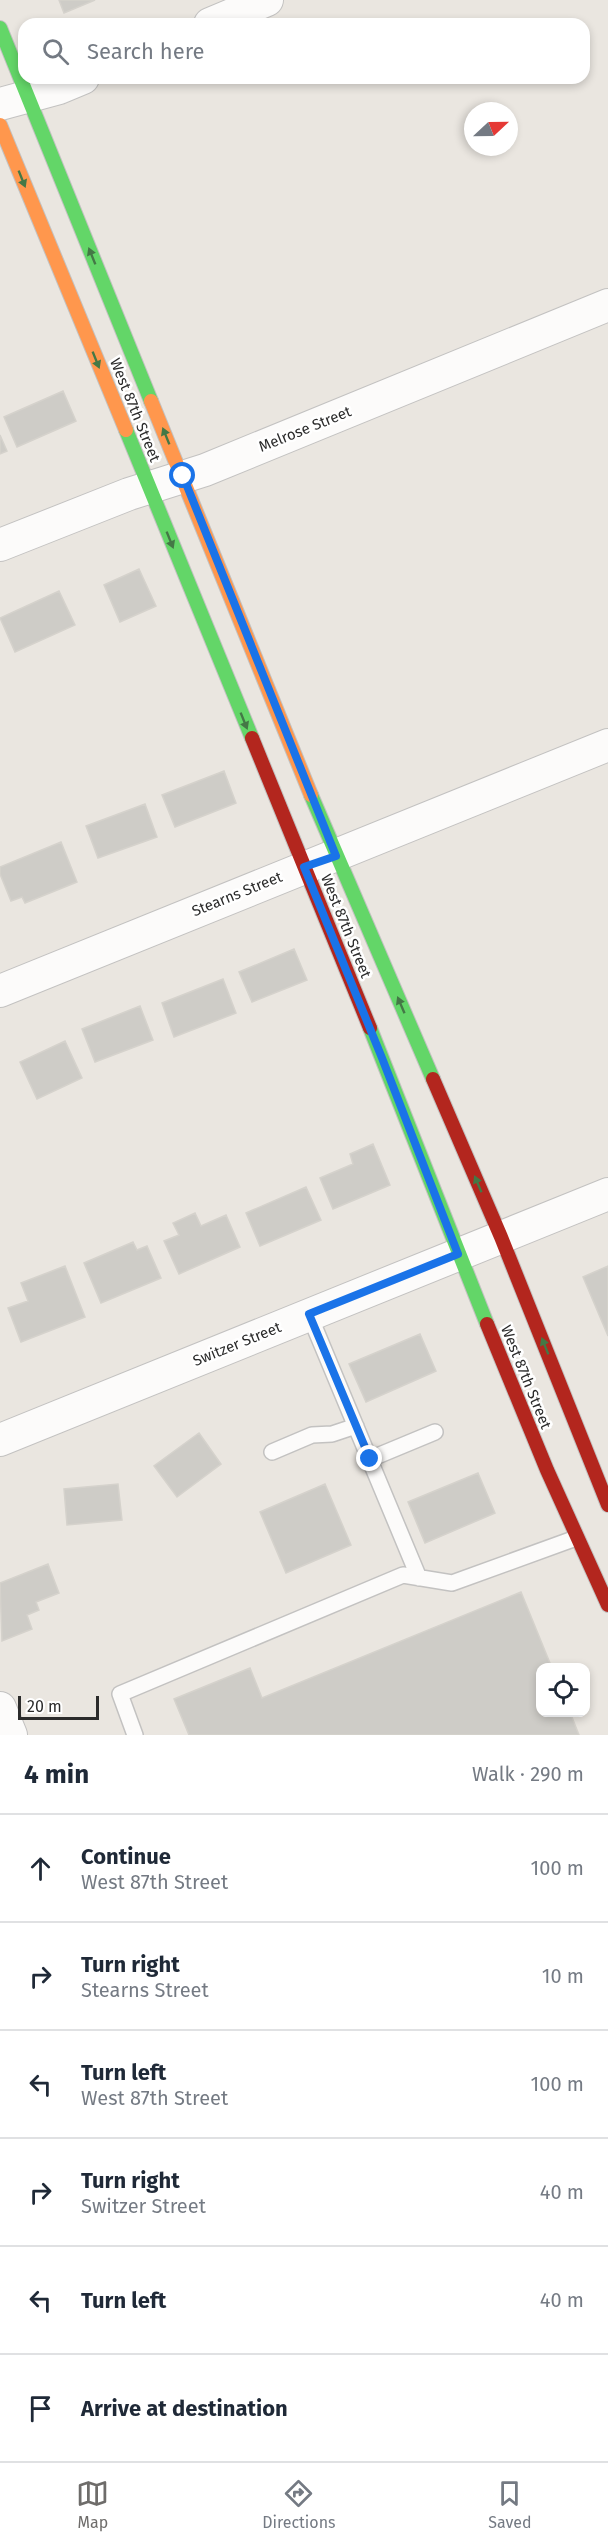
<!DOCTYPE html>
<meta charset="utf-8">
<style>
:root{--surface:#fff;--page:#f2f2f3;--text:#1f2937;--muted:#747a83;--line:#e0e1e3;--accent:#6e6c6a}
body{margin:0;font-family:"Fira Sans",sans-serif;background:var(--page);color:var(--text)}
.controls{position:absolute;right:18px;bottom:18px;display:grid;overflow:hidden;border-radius:12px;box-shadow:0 3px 9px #0003}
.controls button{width:54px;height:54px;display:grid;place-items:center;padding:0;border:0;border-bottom:2px solid var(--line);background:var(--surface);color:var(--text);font:30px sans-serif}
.compass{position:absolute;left:464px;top:102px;width:54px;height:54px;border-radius:50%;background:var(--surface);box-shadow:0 3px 9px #0003;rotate:68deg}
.scale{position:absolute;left:18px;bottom:15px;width:81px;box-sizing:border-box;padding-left:6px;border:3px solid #2b2b2b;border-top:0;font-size:16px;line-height:21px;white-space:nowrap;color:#2b2b2b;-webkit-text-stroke:4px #fff;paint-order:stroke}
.stop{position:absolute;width:18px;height:18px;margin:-14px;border:4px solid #1a73e8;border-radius:50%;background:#fff}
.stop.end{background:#1a73e8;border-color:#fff;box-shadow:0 2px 6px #0008}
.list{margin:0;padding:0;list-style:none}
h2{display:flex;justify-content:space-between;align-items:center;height:78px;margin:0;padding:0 24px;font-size:26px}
h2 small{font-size:20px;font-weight:400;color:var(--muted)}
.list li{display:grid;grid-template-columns:39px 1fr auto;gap:18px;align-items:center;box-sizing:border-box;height:108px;padding:0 24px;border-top:2px solid var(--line)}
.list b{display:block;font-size:22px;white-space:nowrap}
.list p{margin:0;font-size:20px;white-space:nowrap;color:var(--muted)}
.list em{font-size:20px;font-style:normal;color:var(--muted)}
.icon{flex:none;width:33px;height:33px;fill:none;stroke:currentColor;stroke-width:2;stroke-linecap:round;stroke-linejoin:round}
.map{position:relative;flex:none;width:608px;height:1735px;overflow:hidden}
.search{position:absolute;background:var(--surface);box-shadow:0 3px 9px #0003;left:18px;right:18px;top:18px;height:66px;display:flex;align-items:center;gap:15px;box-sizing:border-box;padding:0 21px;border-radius:18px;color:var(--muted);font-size:22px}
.sheet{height:726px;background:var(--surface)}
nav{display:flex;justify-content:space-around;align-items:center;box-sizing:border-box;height:84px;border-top:2px solid var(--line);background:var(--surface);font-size:16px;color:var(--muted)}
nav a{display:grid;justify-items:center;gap:3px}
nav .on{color:var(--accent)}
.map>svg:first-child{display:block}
</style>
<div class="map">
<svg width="608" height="1735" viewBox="0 0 608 1735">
<rect width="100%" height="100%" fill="#eae6e0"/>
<path fill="#ceccc7" stroke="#d5d2cc" stroke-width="1.5" d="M59,0H95L64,13Z
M63,391L76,421L17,447L4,417Z
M0,435L7,451L0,454Z
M139,569L156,606L120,622L104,585Z
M59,591L75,625L15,652L0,618Z
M224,771L236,803L175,827L162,795Z
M145,804L157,837L98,858L86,826Z
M61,842L77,882L25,903L22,897L11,901L0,874V867Z
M294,949L307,980L252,1002L239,972Z
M223,979L236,1013L174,1037L162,1003Z
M140,1006L153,1040L95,1062L82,1029Z
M65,1041L82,1078L37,1099L20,1062Z
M373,1144L390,1185L333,1209L320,1178L353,1164L350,1154Z
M306,1187L321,1220L260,1246L246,1213Z
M195,1213L201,1226L226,1215L240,1247L179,1274L164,1241L179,1235L173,1223Z
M133,1242L137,1250L147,1246L161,1278L101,1303L84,1263Z
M65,1266L85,1317L21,1342L8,1308L28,1301L21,1283Z
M608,1266V1336L583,1277Z
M420,1334L436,1371L366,1402L349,1364Z
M199,1433L221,1464L177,1497L154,1466Z
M478,1473L495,1513L425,1543L408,1502Z
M118,1484L122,1520L67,1525L64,1489Z
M325,1484L351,1545L286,1573L260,1512Z
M48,1564L59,1593L36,1602L39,1610L27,1615L32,1629L2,1641L0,1583Z
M521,1592L552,1668H540V1712H570L579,1735H189L174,1699L250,1668L262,1698Z"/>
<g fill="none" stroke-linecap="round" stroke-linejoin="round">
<g stroke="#c3c2c1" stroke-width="18">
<path id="lane" d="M309,1314L419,1578
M272,1452L312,1435L332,1434L356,1426
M370,1459L435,1432
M135,1735L120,1694L403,1575L452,1583L576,1538"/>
</g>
<g stroke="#c3c2c1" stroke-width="34">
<path id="street" d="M210,24L267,0
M0,104L59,88L83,78
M0,545L129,494L205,470L608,305
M0,991L608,745
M0,1440L608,1194
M0,1708L11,1735"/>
</g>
<g stroke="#c3c2c1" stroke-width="16">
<path id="fast" d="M0,28L151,401
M126,430L252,738
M311,795L433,1079
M370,1028L487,1324"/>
</g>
<g stroke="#c3c2c1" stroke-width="16">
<path id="slow" d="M0,125L126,430
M151,401L311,795"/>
</g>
<g stroke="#c3c2c1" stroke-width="16">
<path id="jam" d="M252,738L370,1028
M433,1079L501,1237L608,1505
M487,1324L547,1470L608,1605"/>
</g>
<use href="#lane" stroke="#fcfbfa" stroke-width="15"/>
<use href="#street" stroke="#fcfbfa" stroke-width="32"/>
<use href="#fast" stroke="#63d668" stroke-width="14"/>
<use href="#slow" stroke="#ff974d" stroke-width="14"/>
<use href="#jam" stroke="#b3261e" stroke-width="14"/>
</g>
<defs><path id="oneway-solid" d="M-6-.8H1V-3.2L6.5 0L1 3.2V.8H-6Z" transform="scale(1.5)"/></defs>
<g fill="#447846">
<use href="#oneway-solid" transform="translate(22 179) rotate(68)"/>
<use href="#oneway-solid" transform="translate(92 256) rotate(-112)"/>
<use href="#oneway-solid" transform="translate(96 360) rotate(68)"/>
<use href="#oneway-solid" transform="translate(166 436) rotate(-112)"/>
<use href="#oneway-solid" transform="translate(170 540) rotate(68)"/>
<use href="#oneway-solid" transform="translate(244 721) rotate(68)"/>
<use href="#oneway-solid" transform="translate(401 1005) rotate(-113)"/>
<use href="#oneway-solid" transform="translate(478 1184) rotate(-113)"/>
<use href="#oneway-solid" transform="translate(545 1346) rotate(-112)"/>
</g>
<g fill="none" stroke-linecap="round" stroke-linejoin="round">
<path stroke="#1a73e8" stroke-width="8" d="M183,476L336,856L304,867L382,1058L458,1254L309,1314L370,1459"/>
</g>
<g text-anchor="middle" stroke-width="5" stroke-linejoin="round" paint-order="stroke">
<g font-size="15" fill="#2b2b2b" stroke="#fff">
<text transform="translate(135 410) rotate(68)" y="5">West 87th Street</text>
<text transform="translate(305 429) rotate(-22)" y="5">Melrose Street</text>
<text transform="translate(237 894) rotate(-22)" y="5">Stearns Street</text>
<text transform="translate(346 926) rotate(68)" y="5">West 87th Street</text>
<text transform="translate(237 1344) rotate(-22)" y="5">Switzer Street</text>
<text transform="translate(526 1377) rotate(68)" y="5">West 87th Street</text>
</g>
</g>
</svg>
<div class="controls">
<button><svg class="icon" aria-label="locate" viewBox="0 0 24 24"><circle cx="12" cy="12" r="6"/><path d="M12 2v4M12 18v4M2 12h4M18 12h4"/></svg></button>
</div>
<svg class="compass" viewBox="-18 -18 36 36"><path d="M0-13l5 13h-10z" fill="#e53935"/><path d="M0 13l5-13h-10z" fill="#747a83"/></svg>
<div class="scale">20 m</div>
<div class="stop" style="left:183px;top:476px"></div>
<div class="stop end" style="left:370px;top:1459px"></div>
<div class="search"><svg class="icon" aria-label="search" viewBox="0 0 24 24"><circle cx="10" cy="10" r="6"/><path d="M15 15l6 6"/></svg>Search here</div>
</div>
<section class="sheet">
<h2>4 min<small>Walk · 290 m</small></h2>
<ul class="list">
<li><svg class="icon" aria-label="ahead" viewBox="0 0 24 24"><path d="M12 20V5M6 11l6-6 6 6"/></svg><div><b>Continue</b><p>West 87th Street</p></div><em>100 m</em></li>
<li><svg class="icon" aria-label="right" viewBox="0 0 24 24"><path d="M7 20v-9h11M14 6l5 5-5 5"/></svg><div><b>Turn right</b><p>Stearns Street</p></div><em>10 m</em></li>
<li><svg class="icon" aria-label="left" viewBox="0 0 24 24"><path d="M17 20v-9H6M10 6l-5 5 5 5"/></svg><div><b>Turn left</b><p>West 87th Street</p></div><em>100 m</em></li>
<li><svg class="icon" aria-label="right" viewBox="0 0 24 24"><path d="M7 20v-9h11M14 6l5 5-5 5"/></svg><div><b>Turn right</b><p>Switzer Street</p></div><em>40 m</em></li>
<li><svg class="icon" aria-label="left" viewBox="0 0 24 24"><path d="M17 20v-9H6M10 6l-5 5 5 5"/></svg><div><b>Turn left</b></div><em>40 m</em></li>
<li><svg class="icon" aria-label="arrive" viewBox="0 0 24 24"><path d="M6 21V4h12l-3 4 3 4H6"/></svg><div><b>Arrive at destination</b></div></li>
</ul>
</section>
<nav>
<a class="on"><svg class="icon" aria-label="map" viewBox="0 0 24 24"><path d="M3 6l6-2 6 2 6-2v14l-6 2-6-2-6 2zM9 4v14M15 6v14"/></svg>Map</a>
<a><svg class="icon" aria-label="directions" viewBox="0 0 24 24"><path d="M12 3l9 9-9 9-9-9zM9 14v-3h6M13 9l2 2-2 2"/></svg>Directions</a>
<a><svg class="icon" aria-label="saved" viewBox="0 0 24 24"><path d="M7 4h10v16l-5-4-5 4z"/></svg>Saved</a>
</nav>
